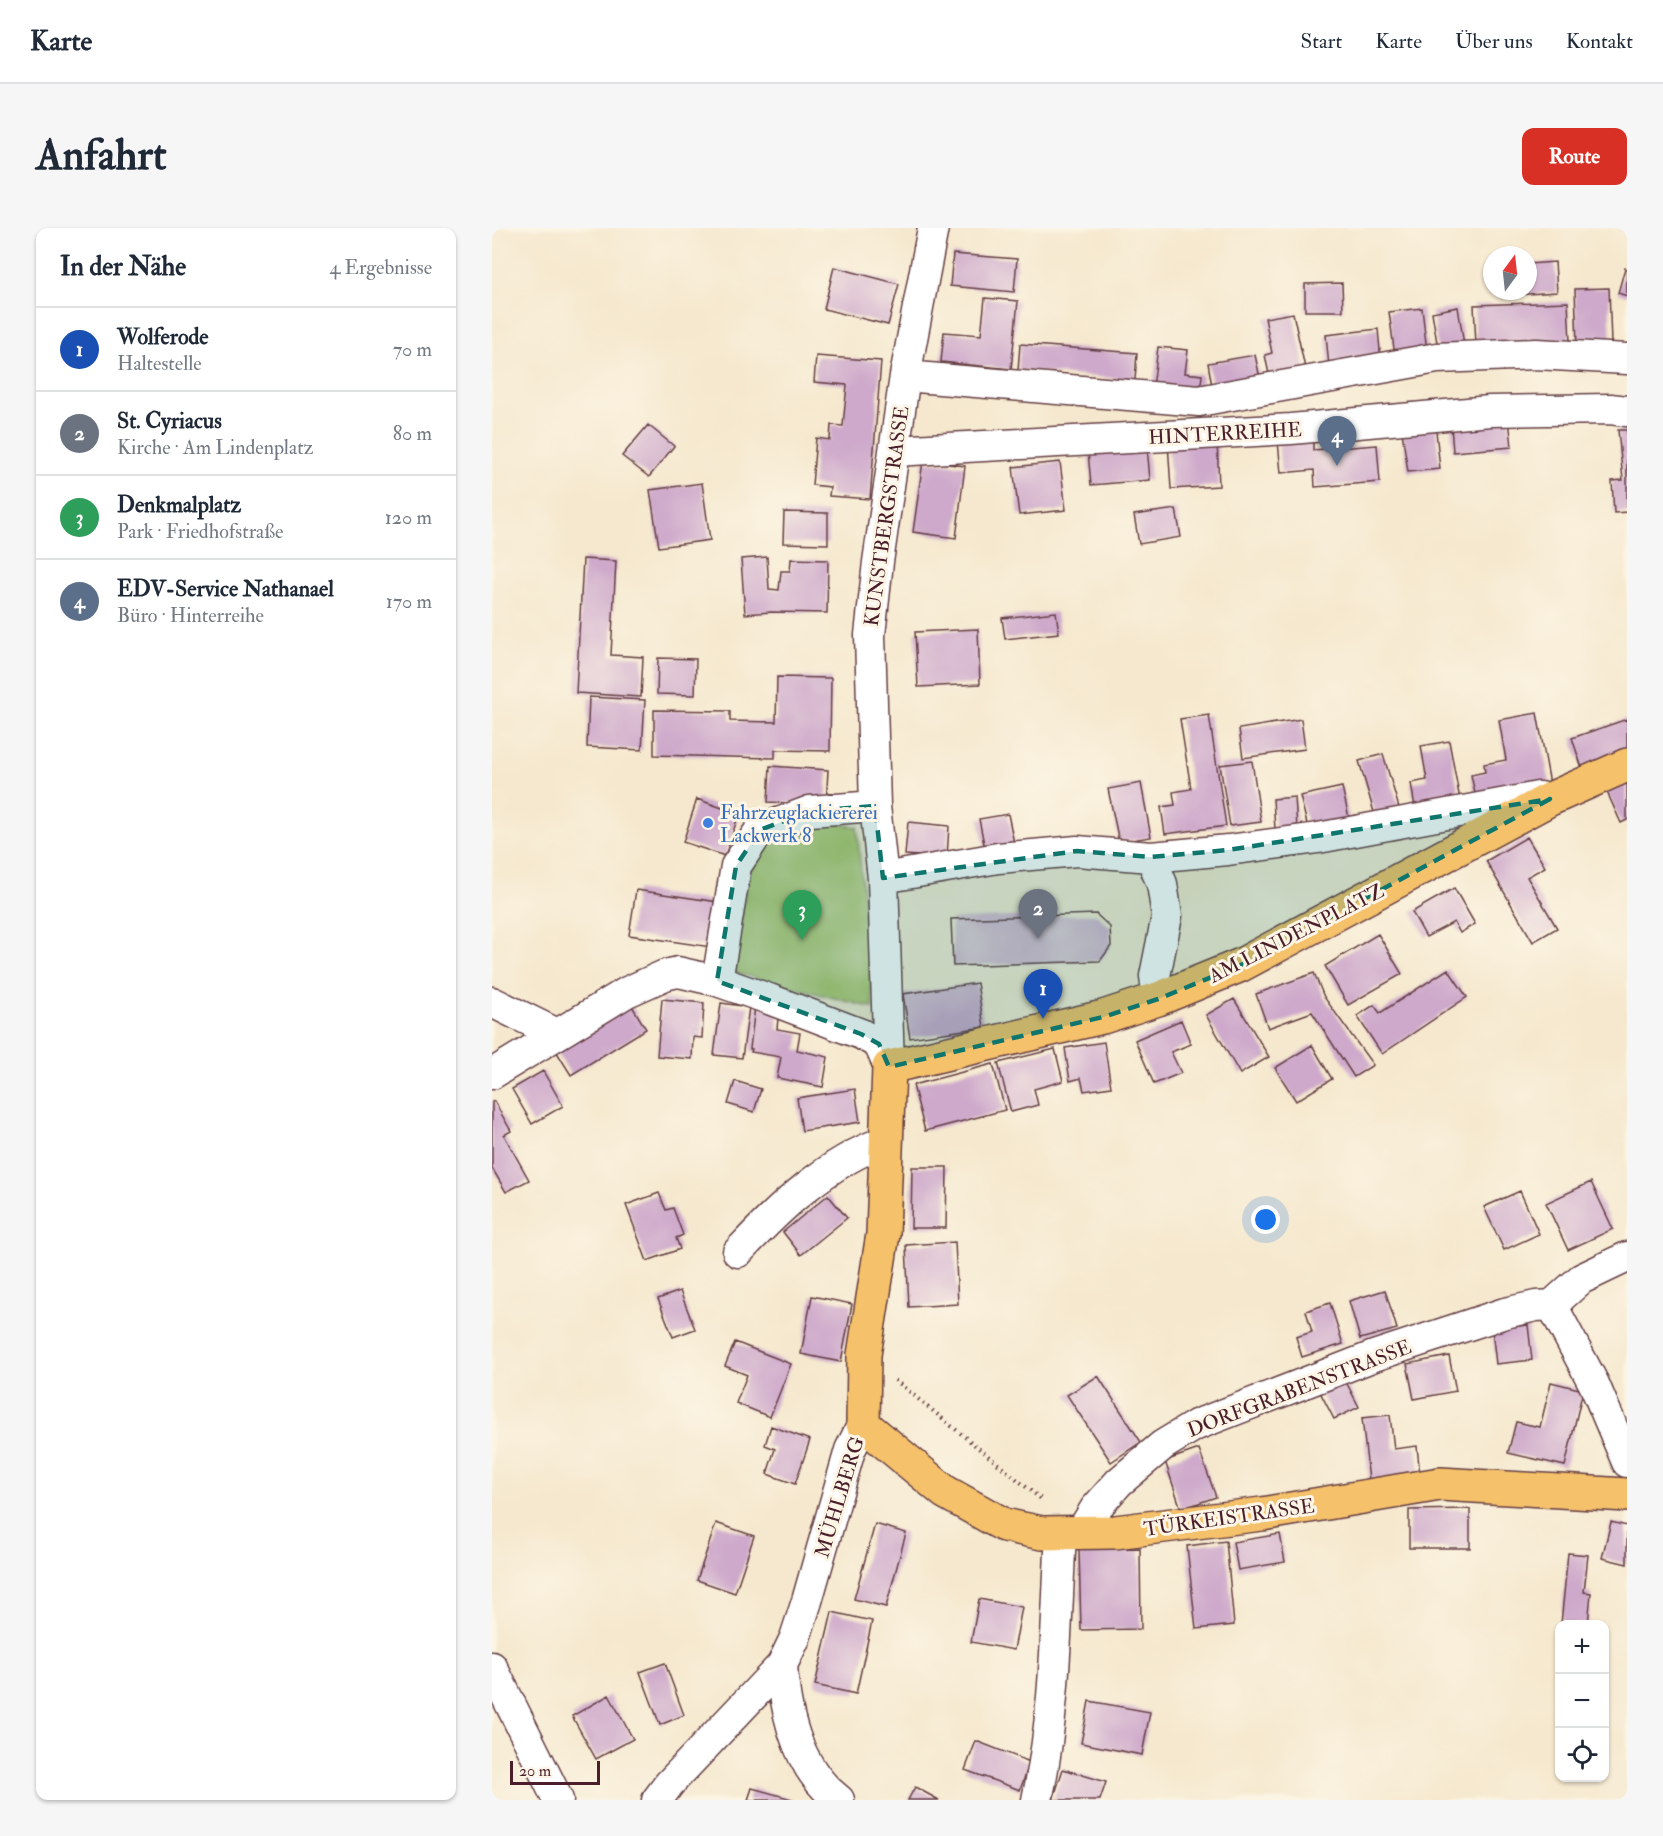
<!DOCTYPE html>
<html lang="de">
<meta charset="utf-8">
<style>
:root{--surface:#fff;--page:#f6f6f7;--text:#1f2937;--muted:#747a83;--line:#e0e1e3;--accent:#d93025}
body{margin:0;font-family:"IM FELL Double Pica",serif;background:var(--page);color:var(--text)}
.controls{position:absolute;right:18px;bottom:18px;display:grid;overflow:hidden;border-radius:12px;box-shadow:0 2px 4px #0004}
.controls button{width:54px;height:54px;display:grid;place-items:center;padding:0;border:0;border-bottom:2px solid var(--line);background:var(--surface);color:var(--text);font:30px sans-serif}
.compass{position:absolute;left:991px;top:18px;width:54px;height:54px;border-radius:50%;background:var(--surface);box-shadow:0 2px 4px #0004;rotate:15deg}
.scale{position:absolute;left:18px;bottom:15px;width:90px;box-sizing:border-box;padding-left:6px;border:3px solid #4a1f2b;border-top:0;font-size:16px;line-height:21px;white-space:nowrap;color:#4a1f2b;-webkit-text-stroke:4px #fcf5e5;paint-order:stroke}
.you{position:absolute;left:774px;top:992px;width:21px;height:21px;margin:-15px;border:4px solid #fff;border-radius:50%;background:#1a73e8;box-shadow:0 0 0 9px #1a73e833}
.badge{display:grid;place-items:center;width:39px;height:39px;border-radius:50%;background:var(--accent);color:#fff;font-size:20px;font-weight:700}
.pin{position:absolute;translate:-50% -50px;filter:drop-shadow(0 2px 3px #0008)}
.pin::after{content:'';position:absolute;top:32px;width:21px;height:18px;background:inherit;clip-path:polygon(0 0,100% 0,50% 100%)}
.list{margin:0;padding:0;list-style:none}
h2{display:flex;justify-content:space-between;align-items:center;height:78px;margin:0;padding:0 24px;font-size:26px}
h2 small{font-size:20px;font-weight:400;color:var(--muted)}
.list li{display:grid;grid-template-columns:39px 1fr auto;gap:18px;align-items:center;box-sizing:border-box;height:84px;padding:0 24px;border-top:2px solid var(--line)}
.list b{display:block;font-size:22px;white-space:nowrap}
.list p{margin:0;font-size:20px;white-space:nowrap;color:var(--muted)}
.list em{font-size:20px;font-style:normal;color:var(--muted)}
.icon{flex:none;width:33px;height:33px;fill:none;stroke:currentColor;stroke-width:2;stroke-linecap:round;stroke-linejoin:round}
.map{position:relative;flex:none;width:1135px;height:1572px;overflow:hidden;border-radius:12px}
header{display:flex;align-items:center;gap:36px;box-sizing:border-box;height:84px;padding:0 30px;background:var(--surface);border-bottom:2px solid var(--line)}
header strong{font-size:28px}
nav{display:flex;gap:33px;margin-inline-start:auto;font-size:21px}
.intro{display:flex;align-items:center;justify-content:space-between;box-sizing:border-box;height:144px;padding:0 36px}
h1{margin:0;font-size:42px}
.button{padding:15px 27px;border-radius:12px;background:var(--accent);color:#fff;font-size:21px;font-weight:700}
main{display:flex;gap:36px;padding:0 36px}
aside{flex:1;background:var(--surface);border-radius:12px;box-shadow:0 2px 4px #0004}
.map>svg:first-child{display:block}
</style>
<header>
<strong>Karte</strong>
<nav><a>Start</a><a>Karte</a><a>Über uns</a><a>Kontakt</a></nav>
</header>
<div class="intro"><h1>Anfahrt</h1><a class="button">Route</a></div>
<main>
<aside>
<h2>In der Nähe<small>4 Ergebnisse</small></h2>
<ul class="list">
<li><span class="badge" style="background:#1a4fb4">1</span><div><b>Wolferode</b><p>Haltestelle</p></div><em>70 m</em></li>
<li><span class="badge" style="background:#6b7280">2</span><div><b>St. Cyriacus</b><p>Kirche · Am Lindenplatz</p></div><em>80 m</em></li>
<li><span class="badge" style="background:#2e9e5b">3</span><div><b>Denkmalplatz</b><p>Park · Friedhofstraße</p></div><em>120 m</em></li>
<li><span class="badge" style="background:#5c6f8a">4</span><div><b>EDV-Service Nathanael</b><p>Büro · Hinterreihe</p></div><em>170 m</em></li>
</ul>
</aside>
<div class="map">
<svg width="1135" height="1572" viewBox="0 0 1135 1572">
<rect width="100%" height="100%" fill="#fcf5e5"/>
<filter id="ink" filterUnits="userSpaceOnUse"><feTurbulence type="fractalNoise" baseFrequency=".0167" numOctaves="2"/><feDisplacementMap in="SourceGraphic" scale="12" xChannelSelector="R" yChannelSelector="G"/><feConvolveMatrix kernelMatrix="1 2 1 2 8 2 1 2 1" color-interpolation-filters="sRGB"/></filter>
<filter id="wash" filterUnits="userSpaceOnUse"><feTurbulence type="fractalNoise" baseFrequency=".008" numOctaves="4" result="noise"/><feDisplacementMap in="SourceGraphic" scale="24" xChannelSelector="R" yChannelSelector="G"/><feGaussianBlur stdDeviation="1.35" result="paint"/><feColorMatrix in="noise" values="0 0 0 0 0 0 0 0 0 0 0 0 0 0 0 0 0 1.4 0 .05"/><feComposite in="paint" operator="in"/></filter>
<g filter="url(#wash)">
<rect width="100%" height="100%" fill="#f5e8ce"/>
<path fill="#adc56b" stroke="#7c724b" stroke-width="1.5" d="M336,594L365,599L381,780L241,744L256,648C271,611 299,599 336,594Z"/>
<g id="blocks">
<path fill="#cea9cb" d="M461,26L525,31L522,64L458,58Z
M1063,34L1065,64L1022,67V63H1036V36Z
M342,39L407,56L396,97L332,81Z
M1133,40L1135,41V68L1126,65Z
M850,55L851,83H813V56Z
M1117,60L1119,115L1085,116L1083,61Z
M493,70L526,73L519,141L449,134L452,104L489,107Z
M1076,74L1078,114L984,117L982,77Z
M966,79L972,117L946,121L940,84Z
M930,80L935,124L903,128L897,84Z
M801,85L815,149L779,156L773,127L780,125L773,90Z
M886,101L889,134L837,139L834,107Z
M528,116L645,125L643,152L526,143Z
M666,119L696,122L693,145L710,147L708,166L661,160Z
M763,127L769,155L721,164L716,135Z
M324,128L389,133L378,271L337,268L338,259L320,257L324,210L338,212L339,197L351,198L355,157L322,154Z
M1017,191L1020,219L961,224L959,197Z
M943,193L948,241L916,244L909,197Z
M156,197L182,218L157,249L130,228Z
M1126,202H1135V284L1122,285L1120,253L1131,252Z
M821,210V222L885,217L888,254L823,259L822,242L789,245L786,213Z
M725,212L727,258L679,261L676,215Z
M655,218L658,252L599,257L596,223Z
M431,233L473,238L464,310L421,304Z
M568,234L574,282L527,287L521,239Z
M210,255L218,312L167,319L158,262Z
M684,281L689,309L647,316L642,287Z
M292,284L336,285V316L291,315Z
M275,329L277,361L287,362L289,343H298L299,331L336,332L335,385L279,384L253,386L249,331Z
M91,331L124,333L119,427L151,429L149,469L84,465Z
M564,384L567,405L513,411L510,390Z
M486,401L488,456L426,459L423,404Z
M166,430L204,431L203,467L165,466Z
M285,449L339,450L338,523L283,522V530L162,527V482L238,483V493L284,494Z
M97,469L153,472L150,522L95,519Z
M1045,485L1058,556L984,570L979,547L993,544L992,536L1014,532L1007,492Z
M717,487L734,598L673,606L669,579L683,577L681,564L699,561L688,491Z
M809,491L813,521L751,530L747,501Z
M1135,491V528L1091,543L1080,510Z
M957,513L968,572L923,579L919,555L935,552L929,518Z
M891,526L908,583L884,591L867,533Z
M760,533L769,594L738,598L728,537Z
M278,538L336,542L334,577L276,574Z
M649,555L659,609L627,614L616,561Z
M1135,555V592L1129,595L1115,564Z
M850,559L858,594L817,604L808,568Z
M803,569L805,600L783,601L781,571Z
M205,571L247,586L233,628L191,614Z
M516,586L523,620L494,626L487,591Z
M416,594L457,598L455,630L413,627Z
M1035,609L1053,639L1035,649L1065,700L1041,714L994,633Z
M962,660L983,696L968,705L962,694L934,709L920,684Z
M144,662L226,674L219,719L137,707Z
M604,686L618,699L619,718L608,733L461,738L459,691Z
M886,706L910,746L856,777L833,738Z
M956,741L975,769L890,826L865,788L882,777L888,785Z
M822,745L832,769L881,837L862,849L820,784L776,800L764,766Z
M485,755L492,799L418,810L411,766Z
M170,771L212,775L210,810L201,809L200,831L165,828Z
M742,771L777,829L748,846L714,787Z
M137,773L154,801L79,847L61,818Z
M229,775L257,779L250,830L222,827Z
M263,778L287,780L285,801L308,805L305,822L336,829L331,859L285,850L289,829L259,824L260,821H258Z
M689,792L699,816L679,824L689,845L662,856L643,812Z
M612,814L619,859L592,863L589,850L578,853L573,820Z
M820,817L840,851L804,873L783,840Z
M563,821L571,853L542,861L546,877L519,884L506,835Z
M501,836L513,882L433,903L421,857Z
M51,843L71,878L40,896L20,861Z
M243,853L269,861L262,884L236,876Z
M363,861L368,894L310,903L305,870Z
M2,873L19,903L12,907L37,952L14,964L0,940V874Z
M420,939H455L454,1000H419Z
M1099,954L1121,1001L1076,1022L1054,975Z
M1028,963L1047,1006L1012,1022L992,979Z
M167,965L174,982L181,980L191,1007L184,1010L188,1021L155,1033L134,977Z
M336,967L355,990L309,1027L291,1004Z
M463,1014L466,1076L417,1079L414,1017Z
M893,1062L905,1101L868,1111L857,1073Z
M188,1063L203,1101L181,1109L166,1071Z
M320,1068L360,1076L349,1134L309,1126Z
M838,1075L851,1116L810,1129L804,1109L820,1104L814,1083Z
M1036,1097L1040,1132L1004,1136L1000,1101Z
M243,1114L299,1136L278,1189L244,1175L255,1147L233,1138Z
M957,1128L964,1163L922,1171L915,1136Z
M606,1148L649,1214L619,1234L575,1167Z
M852,1150L867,1179L842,1191L827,1162Z
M1059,1154L1091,1162L1073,1238L1016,1225L1024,1194L1048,1199Z
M898,1187L902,1221L925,1218L928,1247L877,1252L870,1190Z
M279,1198L318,1212L303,1256L275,1246L283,1221L273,1217Z
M707,1221L724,1269L689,1281L673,1233Z
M978,1281V1320H917V1282Z
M1119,1294L1135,1298V1336L1110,1330Z
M224,1295L262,1308L243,1365L205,1352Z
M383,1296L414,1305L394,1379L362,1371Z
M788,1306L793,1334L746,1342L741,1314Z
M734,1313L742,1397L704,1401L695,1318Z
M648,1320L649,1401L589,1402L587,1321Z
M1076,1325L1096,1327L1092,1364L1099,1365L1096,1396H1069Z
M487,1371L530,1379L522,1422L479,1414Z
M340,1384L380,1393L364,1466L323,1457Z
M173,1435L192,1487L168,1497L148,1444Z
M117,1467L141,1511L104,1531L80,1488Z
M597,1473L658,1484L650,1527L589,1515Z
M484,1513L538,1534L528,1562L473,1542Z
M571,1541L614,1554L608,1572H561Z
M423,1559L447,1572H416Z
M260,1560L300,1571V1572H256Z"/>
</g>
</g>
<g filter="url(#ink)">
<use href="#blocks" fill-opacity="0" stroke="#643d43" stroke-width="1.5"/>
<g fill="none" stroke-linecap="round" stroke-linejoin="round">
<g stroke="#643d43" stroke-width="33">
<path id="minor" d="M413,148L707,173L945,130L1044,126L1135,131
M402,223L799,201L998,183L1118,181L1135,183
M659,629L670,656L675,688L663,748L666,771
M391,650L506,630L585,623L659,629L736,622L826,610L1046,569L1055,570
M225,753L244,638L268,602L318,583L383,578
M0,774L65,806
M397,839L391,650L383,578L378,407L386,334L413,148L441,0
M0,846L135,764L173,747L186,744L225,753L277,771L369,806L387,816L397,839
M246,1024C288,979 335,934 394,913
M1060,1077L1102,1156L1135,1234
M589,1304L603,1281L627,1254L671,1217L704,1197L882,1128L1013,1085L1044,1078L1060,1077L1089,1051L1135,1029
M290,1437C293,1486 306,1541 347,1572
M0,1439L66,1572
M165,1572L177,1556L290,1437L303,1410L315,1373L358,1222L371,1196
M545,1572C564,1485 564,1394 569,1305"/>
</g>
<g stroke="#643d43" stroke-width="36">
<path id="major" d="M1135,537L1058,571L749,737L666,771L611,789L397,839L391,1006L372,1127L371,1196L453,1264L512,1297L550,1305L623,1304L770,1286L948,1256L1135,1267"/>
</g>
<path stroke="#643d43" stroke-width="4" stroke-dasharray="1.5 4.5" stroke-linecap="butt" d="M403,1152L549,1271"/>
<use href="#minor" stroke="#fff" stroke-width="30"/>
<use href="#major" stroke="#f5c16b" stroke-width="33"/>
</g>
</g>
<path fill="#0f766e" fill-opacity="0.2" stroke="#0f766e" stroke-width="4.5" stroke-dasharray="12 8" stroke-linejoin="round" d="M1058,571L749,737L666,771L611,789L397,839L387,816L369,806L225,753L244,638L268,602L318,583L383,578L391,650L585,623L659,629L736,622Z"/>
<circle fill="#3f7fe0" stroke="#fcf5e5" stroke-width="2" cx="216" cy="595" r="6"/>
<g text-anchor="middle" stroke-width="6" stroke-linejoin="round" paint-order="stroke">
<g font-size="20" fill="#4a1f2b" stroke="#fcf5e5">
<text transform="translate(733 205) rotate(-3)" y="7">HINTERREIHE</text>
<text transform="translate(394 288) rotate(-82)" y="7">KUNSTBERGSTRASSE</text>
<text transform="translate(804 705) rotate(-27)" y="7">AM LINDENPLATZ</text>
<text transform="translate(807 1160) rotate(-21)" y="7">DORFGRABENSTRASSE</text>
<text transform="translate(347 1269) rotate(-73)" y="7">MÜHLBERG</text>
<text transform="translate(737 1289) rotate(-8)" y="7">TÜRKEISTRASSE</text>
</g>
<g font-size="20" fill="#366cbe" stroke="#fcf5e5" text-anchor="start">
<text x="228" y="591">Fahrzeuglackiererei<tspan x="228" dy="23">Lackwerk 8</tspan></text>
</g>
</g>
</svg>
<div class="controls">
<button>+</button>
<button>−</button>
<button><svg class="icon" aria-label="locate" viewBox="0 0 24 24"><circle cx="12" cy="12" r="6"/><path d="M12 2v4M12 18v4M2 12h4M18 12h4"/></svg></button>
</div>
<svg class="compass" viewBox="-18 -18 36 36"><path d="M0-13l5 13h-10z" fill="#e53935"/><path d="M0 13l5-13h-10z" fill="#747a83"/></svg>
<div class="scale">20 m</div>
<div class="you"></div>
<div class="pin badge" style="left:551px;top:791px;background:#1a4fb4">1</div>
<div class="pin badge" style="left:546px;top:711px;background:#6b7280">2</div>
<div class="pin badge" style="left:310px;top:712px;background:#2e9e5b">3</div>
<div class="pin badge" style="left:845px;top:238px;background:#5c6f8a">4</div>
</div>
</main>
